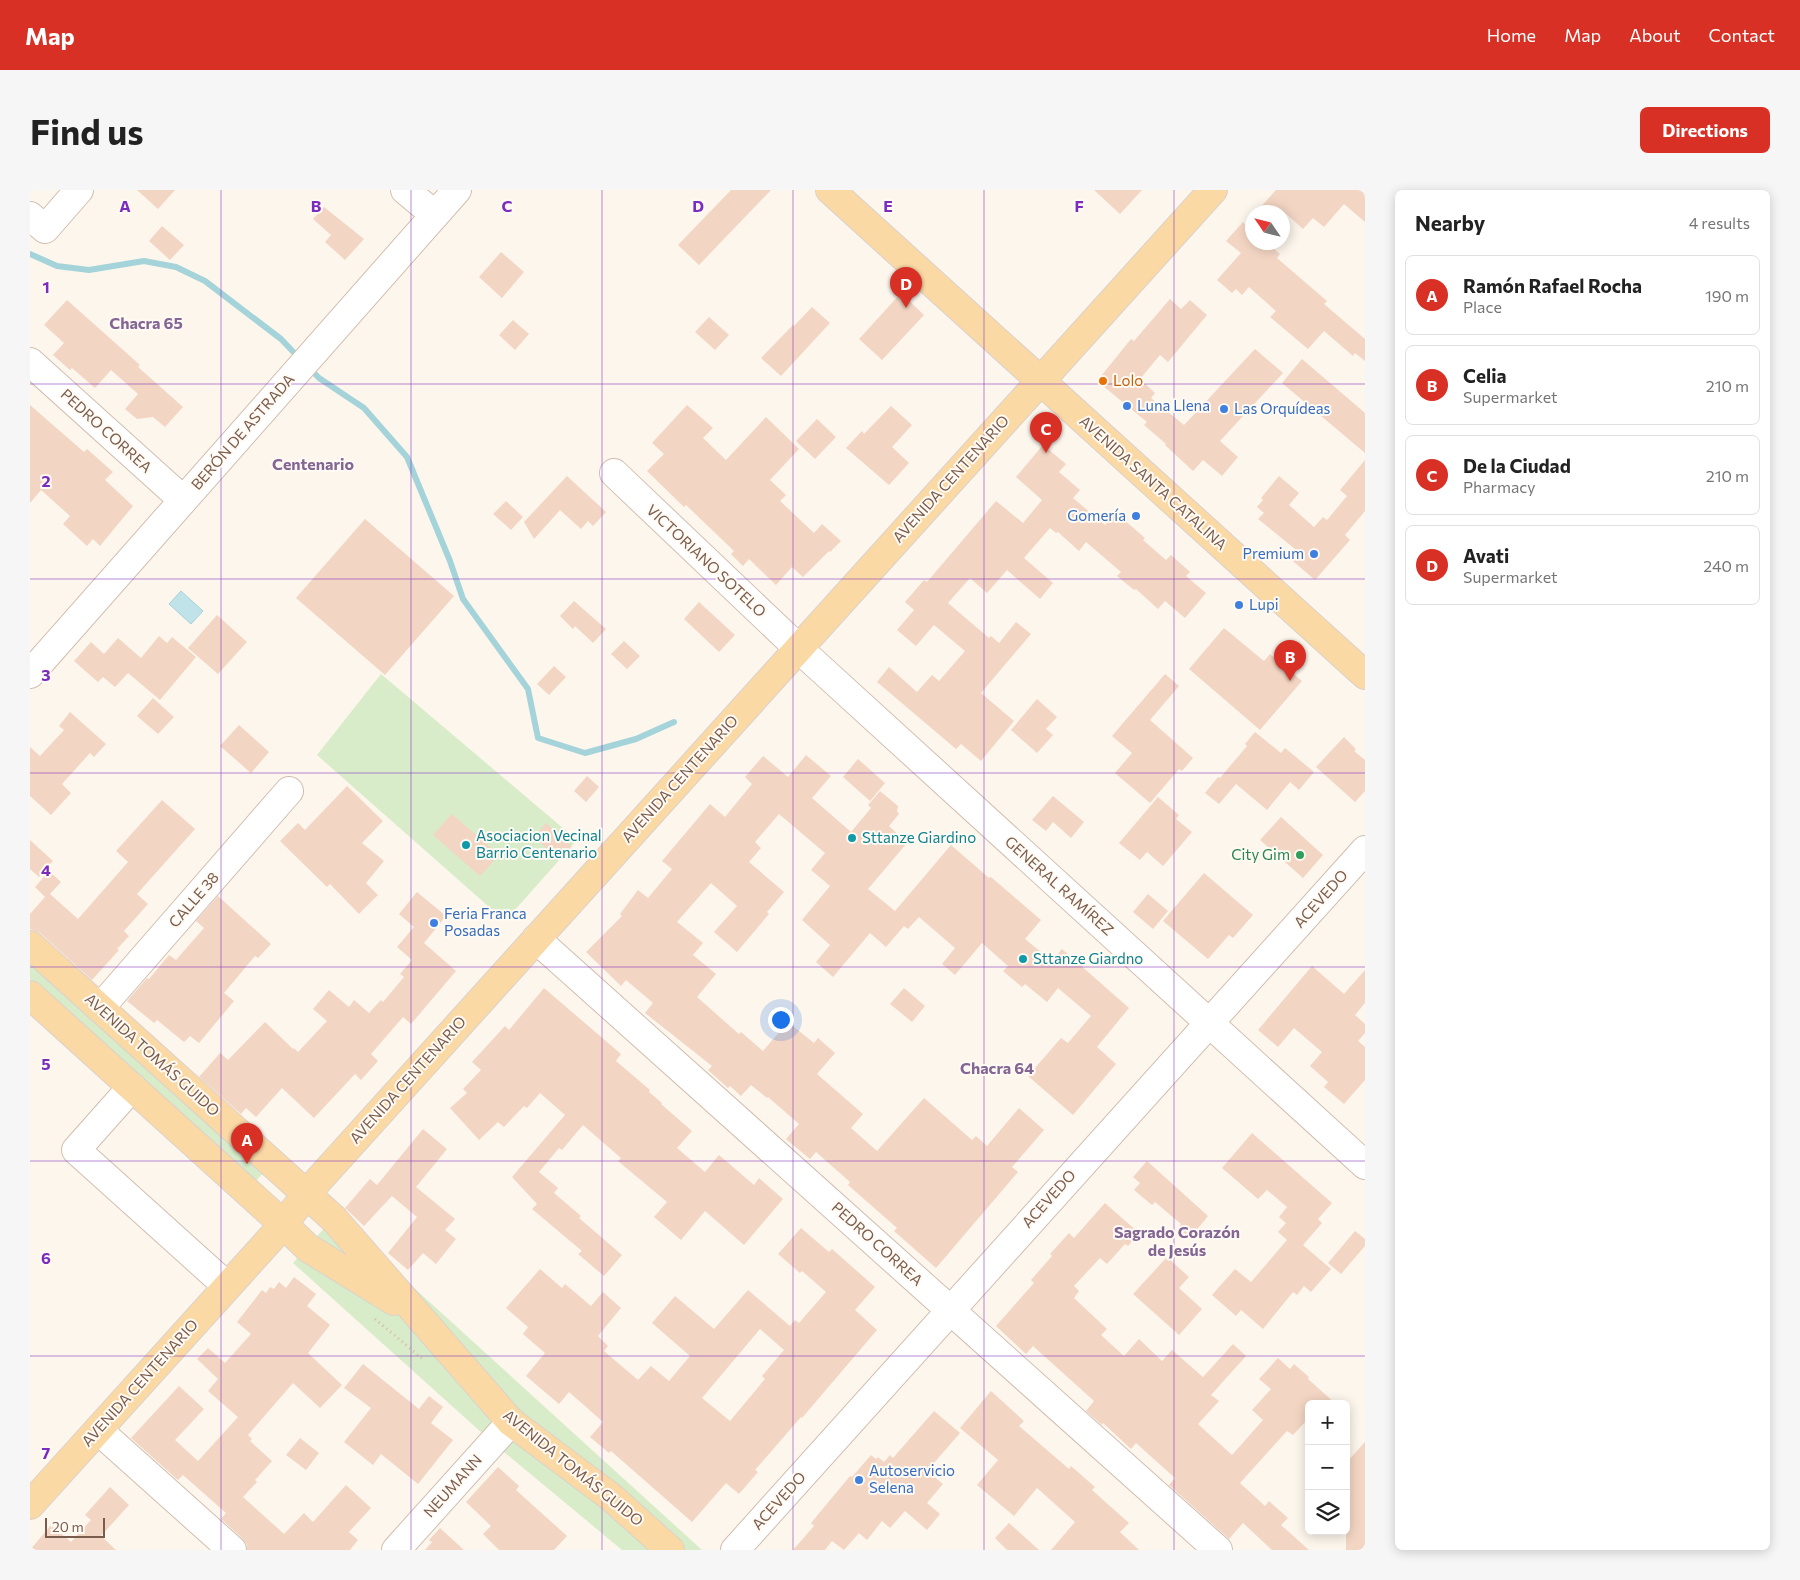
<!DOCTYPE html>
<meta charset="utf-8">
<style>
:root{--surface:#fff;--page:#f6f6f6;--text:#222;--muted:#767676;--line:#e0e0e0;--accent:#d93025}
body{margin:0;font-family:Commissioner,sans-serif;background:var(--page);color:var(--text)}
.controls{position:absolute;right:15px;bottom:15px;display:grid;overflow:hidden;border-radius:8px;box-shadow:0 2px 12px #0003}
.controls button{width:45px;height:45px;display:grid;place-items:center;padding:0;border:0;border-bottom:1px solid var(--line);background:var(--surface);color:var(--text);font:25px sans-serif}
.compass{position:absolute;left:1215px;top:15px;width:45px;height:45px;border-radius:50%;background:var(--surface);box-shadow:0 2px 12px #0003;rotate:305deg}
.scale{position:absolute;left:15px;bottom:12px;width:60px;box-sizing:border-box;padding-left:5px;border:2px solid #7a5c4d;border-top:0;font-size:14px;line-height:18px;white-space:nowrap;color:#7a5c4d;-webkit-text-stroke:4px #fffaf3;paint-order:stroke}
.you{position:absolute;left:750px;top:829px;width:18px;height:18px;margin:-12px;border:4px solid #fff;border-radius:50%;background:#1a73e8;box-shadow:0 0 0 8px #1a73e833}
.badge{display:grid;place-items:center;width:32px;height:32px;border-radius:50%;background:var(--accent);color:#fff;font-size:16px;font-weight:700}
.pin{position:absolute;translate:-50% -41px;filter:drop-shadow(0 1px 2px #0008)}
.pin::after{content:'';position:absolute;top:26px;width:18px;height:15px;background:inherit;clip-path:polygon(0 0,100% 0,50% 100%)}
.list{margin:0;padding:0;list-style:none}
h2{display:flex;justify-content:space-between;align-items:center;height:65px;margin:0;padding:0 20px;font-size:21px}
h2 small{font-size:16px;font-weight:400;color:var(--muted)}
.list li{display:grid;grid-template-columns:32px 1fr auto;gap:15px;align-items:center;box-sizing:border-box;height:80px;margin:0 10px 10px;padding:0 10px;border:1px solid var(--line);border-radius:8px}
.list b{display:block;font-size:19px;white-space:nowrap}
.list p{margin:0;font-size:16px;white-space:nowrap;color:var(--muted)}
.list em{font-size:16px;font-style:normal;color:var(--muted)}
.icon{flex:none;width:28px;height:28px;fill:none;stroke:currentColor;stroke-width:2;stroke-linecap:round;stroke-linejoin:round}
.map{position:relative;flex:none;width:1335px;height:1360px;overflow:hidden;border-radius:8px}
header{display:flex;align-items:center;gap:30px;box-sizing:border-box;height:70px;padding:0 25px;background:var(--accent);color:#fff}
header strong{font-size:24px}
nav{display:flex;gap:28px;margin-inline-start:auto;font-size:18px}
.intro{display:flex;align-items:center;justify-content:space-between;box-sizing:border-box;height:120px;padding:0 30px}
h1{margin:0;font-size:35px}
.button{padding:12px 22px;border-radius:8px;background:var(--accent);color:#fff;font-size:18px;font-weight:700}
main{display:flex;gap:30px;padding:0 30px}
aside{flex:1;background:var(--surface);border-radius:8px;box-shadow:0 2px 12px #0003}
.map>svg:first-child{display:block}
</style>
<header>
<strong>Map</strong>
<nav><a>Home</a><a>Map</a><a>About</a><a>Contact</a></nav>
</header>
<div class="intro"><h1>Find us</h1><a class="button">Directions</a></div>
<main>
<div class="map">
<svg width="1335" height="1360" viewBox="0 0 1335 1360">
<rect width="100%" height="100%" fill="#fdf6ec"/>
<path fill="#d8ecc9" d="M351,484L547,650L475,731L287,565Z
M0,765L237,979L224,993L0,789Z
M305,1026L672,1360H592L462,1252L263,1073Z"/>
<path fill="#bfe3e8" stroke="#a5d3da" d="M151,401L173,421L161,434L139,414Z"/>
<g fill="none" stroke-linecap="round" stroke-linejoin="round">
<path stroke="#a5d3da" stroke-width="6" d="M0,64L27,76L59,80L114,71L146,77L175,91L251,149L270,169
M279,178L289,188L334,218L377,267L420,371L433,409L498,499L508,548L555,563L606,549L644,532"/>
</g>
<path fill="#f3d5c3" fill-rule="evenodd" d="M107,0H145L128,19Z
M701,0H741L669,75L648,55Z
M1064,0H1112L1090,24Z
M1246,0H1335V32L1314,14L1294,37L1283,28L1273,39L1255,23L1252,26V22H1226Z
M294,17L334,49L315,70L295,52L301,45L283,29Z
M1222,27V52H1236L1250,64L1247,68L1297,111L1294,114L1335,149V171L1325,163L1323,166L1294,141L1278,159L1240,127L1246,121L1219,97L1212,105L1206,99L1202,103L1187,90L1211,63L1196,51L1213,32L1216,35Z
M132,36L154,55L140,70L119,51Z
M471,62L494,82L472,108L449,87Z
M871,103L894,125L852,170L829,149Z
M1140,109L1151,119L1160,110L1177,125L1138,172L1130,165L1110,189L1125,203L1121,208L1154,235L1225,159L1253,183L1190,251L1208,267L1192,286L1173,270L1163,281L1135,255L1136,254L1114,235L1117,232L1067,191L1101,149L1104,151Z
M37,110L110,175L108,177L153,217L135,237L123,227L107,229L95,219L108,204L81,180L65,198L42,178L40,180L23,165L34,153L14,135Z
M782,117L800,133L751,186L731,168L763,135L764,136Z
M679,127L699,145L685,160L665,142Z
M483,130L499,144L485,160L469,145Z
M1272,169L1335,223V263L1252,193Z
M0,215L54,262L57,259L83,282L75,290L103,316L70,356L63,349L57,356L33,334L40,326L11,300L0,313Z
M657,215L683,238L673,248L696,270L736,227L769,259L740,290L756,305L750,311L784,343L792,334L811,351L800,362L799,361L773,387L762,377L746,395L719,369L713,376L701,364L704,361L656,315L654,317L617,281L634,264L622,253Z
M861,216L882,235L862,257L879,273L859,295L816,258L832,241L834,244Z
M787,229L806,247L785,269L766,251Z
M1013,255L1036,274L1029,282L1050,300L1043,308L1075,335L1085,322L1115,348L1113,350L1136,370L1141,365L1160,382L1156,386L1176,403L1155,428L1135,411L1128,419L1106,399L1104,400L1087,386L1091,382L1056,352L1049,361L1028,342L1026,343L1020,338L994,368L1023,393L1010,409L977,380L957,403L940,388L918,413L959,448L961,446L969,453L986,432L1001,444L951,503L984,531L951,571L931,554L926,559L847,492L859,477L887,502L902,485L909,491L935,461L904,435L886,456L867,440L884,420L875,412L894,390L897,392L966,311L993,333L1012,310L986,287Z
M1335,270V321L1315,345L1320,350L1285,390L1258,367L1265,359L1228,329L1234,323L1227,317L1233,310L1231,308L1249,286L1269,303L1259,315L1284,337L1293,327L1297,330L1317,306L1310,300Z
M537,286L576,322L563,336L558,331L551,339L530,320L504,349L494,332Z
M476,311L493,327L481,340L463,324Z
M335,329L424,406L355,485L266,408Z
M544,411L576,439L563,453L545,436L543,439L530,426Z
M669,412L705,445L689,462L654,429Z
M187,425L217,452L188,484L158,458Z
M1194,438L1234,471L1240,464L1272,491L1230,540L1159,479Z
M129,446L137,453L142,447L166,467L130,510L98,483L85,497L73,487L68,492L44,471L61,452L74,464L88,448L111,468Z
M594,451L610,466L597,479L581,464Z
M524,476L536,487L519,505L507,494Z
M1135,484L1149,496L1120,530L1163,568L1152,581L1149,579L1120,613L1085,583L1102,563L1082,546Z
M123,508L144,527L128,544L107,526Z
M1007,509L1027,527L1016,539L1023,545L1007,563L981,540Z
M40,522L76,554L64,567L60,563L32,594L41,603L21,625L0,606V557L10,566L34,540L29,536Z
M209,535L239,562L221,583L190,556Z
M1225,542L1251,563L1255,558L1284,582L1269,600L1260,592L1237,620L1206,594L1189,614L1175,603L1188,587L1190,588L1217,556L1215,554Z
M1314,547L1326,559L1324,561L1335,570V601L1325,612L1286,577Z
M776,565L801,586L782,608L821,642L841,618L838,615L850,601L868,616L867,621L869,624L859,636L877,653L838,699L865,721L921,655L959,688L961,687L1011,730L995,749L1022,771L1032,759L1099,818L1067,857L1086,874L1043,925L998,886L1031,848L1038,853L1061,826L1028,798L1017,812L995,794L992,797L973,781L978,776L952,753L925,785L912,774L925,758L889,727L878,739L874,736L856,757L840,743L803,787L786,772L800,755L772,730L800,696L781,680L795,663L749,624L725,652L731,658L719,672L754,702L737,722L739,724L707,762L684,742L707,716L681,693L647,732L673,753L663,765L686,784L667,807L709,844L711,842L733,861L758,832L784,853L788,848L805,863L787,884L833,924L821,938L847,961L894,908L942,950L946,946L957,956L989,918L1014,940L982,977L988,982L906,1078L864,1041L867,1038L818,995L820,992L786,962L780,969L756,949L769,934L738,907L737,908L721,895L711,906L700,896L698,898L678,880L682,876L615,823L623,813L596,790L591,796L556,762L592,726L590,724L608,700L618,708L642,679L632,671L680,614L695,627L722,594L715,587L733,566L758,587Z
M828,569L855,593L840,611L813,587Z
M557,586L569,597L556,612L544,601Z
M317,596L353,631L332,653L354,671L336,693L348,705L329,724L300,694L297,697L250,651L268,633L275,640Z
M1023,606L1054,632L1041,648L1023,632L1016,641L1002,630Z
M1128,607L1149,625L1146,629L1162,642L1133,676L1117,662L1110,670L1089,653Z
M132,610L165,639L107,704L118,714L94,741L99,746L87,759L89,760L62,790L10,743L0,739V724L15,707L5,697L19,681L31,692L20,704L48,729L98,672L86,661Z
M422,624L469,665L450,686L403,645Z
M1251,627L1293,665L1273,688L1230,650Z
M516,633L542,656L529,670L504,647Z
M0,650L23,671L9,687L0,679Z
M1174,683L1223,725L1203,748L1199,745L1178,769L1133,731Z
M387,702L416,726L394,753L426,781L381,834L373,827L341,864L348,871L331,890L325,884L284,928L252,898L226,927L216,918L211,924L169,887L190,863L198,870L235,832L263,859L264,858L268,862L297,831L283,819L299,800L319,817L324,810L339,823L351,810L353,812L374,787L370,784L382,770L367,757L384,737L369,724Z
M1118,704L1138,721L1123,739L1103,722Z
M188,706L241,754L228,768L225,766L194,803L204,811L169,853L160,846L154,852L127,830L124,833L97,811L117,788L119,789L139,765L146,770L174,738L166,731Z
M1282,776L1314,804L1335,780V813L1325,825L1335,834V843L1328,851L1335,857V890L1314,914L1294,897L1298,892L1280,876L1292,862L1264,838L1248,857L1228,840Z
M514,798L591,864L586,871L620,900L619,902L632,913L631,914L662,941L647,958L675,982L689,965L724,995L729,988L753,1009L714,1055L675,1021L651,1050L624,1027L637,1012L588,971L591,968L553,935L532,960L529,958L509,982L528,998L524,1003L551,1026L549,1028L592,1065L574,1086L548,1064L552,1061L502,1019L507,1014L482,987L535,925L510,903L497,918L494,916L474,937L468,932L449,950L420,918L437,903L433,899L451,880L442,872L475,836L479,840Z
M874,798L895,816L882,832L860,814Z
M393,939L417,959L386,997L425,1029L415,1040L426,1049L406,1074L393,1063L378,1080L358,1063L387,1027L362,1006L334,1036L315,1018L340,989L347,995Z
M1222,943L1302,1013L1288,1029L1292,1033L1273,1055L1301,1079L1281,1102L1274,1096L1267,1105L1263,1102L1233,1139L1211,1120L1206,1126L1182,1105L1205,1079L1221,1092L1257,1050L1248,1042L1256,1033L1249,1027L1257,1017L1237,1000L1228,1009L1192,978Z
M1117,971L1178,1026L1160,1048L1148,1038L1151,1034L1125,1012L1122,1015L1104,1000L1110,993L1103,987Z
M1075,1013L1109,1043L1098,1056L1095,1054L1077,1074L1070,1068L1044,1096L1049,1101L1044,1108L1077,1139L1071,1145L1094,1166L1109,1149L1132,1171L1142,1160L1173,1187L1203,1154L1216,1166L1181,1205L1189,1211L1168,1234L1202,1265L1233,1230L1222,1220L1241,1199L1229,1189L1248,1168L1260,1179L1264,1174L1279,1187L1278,1189L1306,1214H1279V1228L1263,1245L1257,1241L1210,1293L1235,1316L1239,1311L1258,1328L1251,1335L1279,1360H1242L1213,1333L1199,1349L1139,1295L1145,1288L1106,1253L1101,1259L1073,1233L1072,1235L1056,1221L1064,1211L1003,1156L996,1164L966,1136L1004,1093L1001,1090L1022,1066L1020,1064L1039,1043L1044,1048Z
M771,1038L799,1062L802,1059L845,1097L825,1120L847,1140L772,1228L771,1227L725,1280L728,1282L709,1304L696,1293L662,1332L581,1261L579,1263L560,1247L573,1232L539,1202L529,1214L496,1186L515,1163L493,1144L498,1137L476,1118L510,1079L532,1098L535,1094L561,1116L573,1102L591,1118L568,1146L578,1156L574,1161L608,1190L621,1176L639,1191L660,1166L622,1133L645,1106L684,1139L718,1100L760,1136L765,1130L769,1133L796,1102L772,1081L770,1083L748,1064ZM730,1139L754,1160L732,1186L735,1189L700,1231L672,1208Z
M1325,1041L1335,1049V1056L1311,1084L1298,1073Z
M1137,1067L1159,1087L1149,1098L1172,1119L1149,1145L1103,1104Z
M264,1087L286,1104L277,1116L300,1135L278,1163L312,1195L290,1218L263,1193L218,1245L222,1249L220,1251L242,1271L225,1290L227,1292L213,1307L254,1344L274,1323L283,1332L316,1295L341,1318L319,1342L328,1350L320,1360H217V1355L212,1348L191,1329L196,1323L153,1285L148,1290L101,1248L149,1196L174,1219L145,1250L168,1271L208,1227L178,1201L188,1189L167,1169L178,1158L195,1173L221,1144L207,1132L232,1100L236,1103L240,1097L244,1099L249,1092L256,1098Z
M333,1174L389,1219L399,1206L413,1217L401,1233L423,1250L388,1294L351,1264L343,1275L314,1252L341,1218L314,1198Z
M961,1201L994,1231L989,1236L1039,1279L1041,1276L1065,1297L1062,1300L1099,1333L1090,1342L1109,1360H1021L1045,1332L1007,1298L984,1326L947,1295L968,1270L930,1238Z
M904,1221L930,1243L897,1281L913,1294L897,1313L910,1324L897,1340L875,1321L860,1338L852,1331L837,1350L829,1343L814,1360L802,1351L795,1360H763L784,1336L781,1333L820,1286L822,1287L841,1265L846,1269L848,1267L854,1272L860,1265L863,1268Z
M270,1248L289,1263L276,1280L256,1265Z
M1335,1252V1360H1316V1273Z
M468,1277L489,1296L486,1300L537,1346L524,1360H469L453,1344L461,1336L436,1312Z
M80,1297L99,1315L71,1346L86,1360H0L21,1335L41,1352L61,1330L55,1325Z
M979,1333L1009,1360H977L965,1348Z
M410,1338L434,1360H395L402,1352L399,1350Z"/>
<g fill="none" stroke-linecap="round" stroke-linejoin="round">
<g stroke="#d1beb0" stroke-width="30">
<path id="minor" d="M375,0L405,25
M0,26L15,39L49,0
M0,172L153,310
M584,283L768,458L1335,975
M0,484L427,0
M506,749L1188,1360
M70,818L259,601
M102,897L46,960L197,1096
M68,1240L202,1360
M366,1360L481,1232
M705,1360L1335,660"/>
</g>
<g stroke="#dad1cd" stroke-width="30">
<path id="major" d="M800,0L1335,485
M0,755L304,1029L481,1232L581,1307L640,1360
M0,805L253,1034L278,1058L364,1111
M0,1315L245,1044L285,994L1183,0"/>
</g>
<path stroke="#d9b8a5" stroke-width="3" stroke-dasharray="1 4" stroke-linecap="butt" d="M345,1129L394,1170"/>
<use href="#minor" stroke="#fff" stroke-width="28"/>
<use href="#major" stroke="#fbd9a5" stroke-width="28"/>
</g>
<path fill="none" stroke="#7b2cbf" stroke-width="1" stroke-opacity="0.55" d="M191,0V1360M381,0V1360M572,0V1360M763,0V1360M954,0V1360M1144,0V1360M0,194H1335M0,389H1335M0,583H1335M0,777H1335M0,971H1335M0,1166H1335"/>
<circle fill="#e8710a" stroke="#fffaf3" stroke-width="2" cx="1073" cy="191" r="5"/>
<g fill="#3f7fe0" stroke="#fffaf3" stroke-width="2">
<circle cx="1097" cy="216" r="5"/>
<circle cx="1194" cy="219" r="5"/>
<circle cx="1106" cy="326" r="5"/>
<circle cx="1284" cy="364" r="5"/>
<circle cx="1209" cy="415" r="5"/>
<circle cx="404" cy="733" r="5"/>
<circle cx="829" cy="1290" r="5"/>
</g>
<g fill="#0f9aa8" stroke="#fffaf3" stroke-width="2">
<circle cx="822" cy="648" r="5"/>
<circle cx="436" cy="655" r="5"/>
<circle cx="993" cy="769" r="5"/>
</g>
<circle fill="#2e9e5b" stroke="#fffaf3" stroke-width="2" cx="1270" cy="665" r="5"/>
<g text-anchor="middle" stroke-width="4" stroke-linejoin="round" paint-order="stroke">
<g font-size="15" fill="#c56008" stroke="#fffaf3" text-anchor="start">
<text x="1083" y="196">Lolo</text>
</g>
<g font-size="15" fill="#366cbe" stroke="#fffaf3" text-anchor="start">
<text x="1107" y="221">Luna Llena</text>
<text x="1204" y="224">Las Orquídeas</text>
<text x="1096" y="331" text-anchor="end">Gomería</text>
<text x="1274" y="369" text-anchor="end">Premium</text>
<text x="1219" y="420">Lupi</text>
<text x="414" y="729">Feria Franca<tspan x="414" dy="17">Posadas</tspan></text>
<text x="839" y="1286">Autoservicio<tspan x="839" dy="17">Selena</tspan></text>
</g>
<g font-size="15" fill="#7a5c4d" stroke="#fffaf3">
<text transform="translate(76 241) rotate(42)" y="5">PEDRO CORREA</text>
<text transform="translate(213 242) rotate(-49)" y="5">BERÓN DE ASTRADA</text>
<text transform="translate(921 289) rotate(-48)" y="5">AVENIDA CENTENARIO</text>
<text transform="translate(1123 293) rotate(42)" y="5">AVENIDA SANTA CATALINA</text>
<text transform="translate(676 371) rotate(43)" y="5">VICTORIANO SOTELO</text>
<text transform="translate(650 589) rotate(-48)" y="5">AVENIDA CENTENARIO</text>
<text transform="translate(1029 696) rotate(42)" y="5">GENERAL RAMÍREZ</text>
<text transform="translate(1291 709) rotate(-48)" y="5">ACEVEDO</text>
<text transform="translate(164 710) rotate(-49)" y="5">CALLE 38</text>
<text transform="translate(122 865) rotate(42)" y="5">AVENIDA TOMÁS GUIDO</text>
<text transform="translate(378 890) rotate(-48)" y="5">AVENIDA CENTENARIO</text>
<text transform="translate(1019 1009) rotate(-48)" y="5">ACEVEDO</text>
<text transform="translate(847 1054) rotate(42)" y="5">PEDRO CORREA</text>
<text transform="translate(110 1193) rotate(-48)" y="5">AVENIDA CENTENARIO</text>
<text transform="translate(543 1278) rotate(39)" y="5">AVENIDA TOMÁS GUIDO</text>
<text transform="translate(423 1296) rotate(-48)" y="5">NEUMANN</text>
<text transform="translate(749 1311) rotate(-48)" y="5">ACEVEDO</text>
</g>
<g font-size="15" fill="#0d838f" stroke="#fffaf3" text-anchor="start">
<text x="446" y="651">Asociacion Vecinal<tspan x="446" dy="17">Barrio Centenario</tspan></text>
<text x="832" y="653">Sttanze Giardino</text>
<text x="1003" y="774">Sttanze Giardno</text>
</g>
<g font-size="15" fill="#27864d" stroke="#fffaf3" text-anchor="end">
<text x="1260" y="670">City Gim</text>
</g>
<g font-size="16" font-weight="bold" fill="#846695" stroke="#fffaf3">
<text x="116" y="139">Chacra 65</text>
<text x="283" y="280">Centenario</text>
<text x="967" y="884">Chacra 64</text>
<text x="1147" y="1048">Sagrado Corazón<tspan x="1147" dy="18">de Jesús</tspan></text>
</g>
</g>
<g font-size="16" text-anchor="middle" font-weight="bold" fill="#7b2cbf" stroke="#fffaf3" stroke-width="4" stroke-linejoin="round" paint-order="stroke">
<text x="95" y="22">A</text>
<text x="286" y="22">B</text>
<text x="477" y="22">C</text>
<text x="668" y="22">D</text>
<text x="858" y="22">E</text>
<text x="1049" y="22">F</text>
<text x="16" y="103">1</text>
<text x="16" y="297">2</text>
<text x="16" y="491">3</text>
<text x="16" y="686">4</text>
<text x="16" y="880">5</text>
<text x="16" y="1074">6</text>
<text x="16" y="1269">7</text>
</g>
</svg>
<div class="controls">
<button>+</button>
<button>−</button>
<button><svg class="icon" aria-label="layers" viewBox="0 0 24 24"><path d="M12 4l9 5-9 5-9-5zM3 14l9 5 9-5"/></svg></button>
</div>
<svg class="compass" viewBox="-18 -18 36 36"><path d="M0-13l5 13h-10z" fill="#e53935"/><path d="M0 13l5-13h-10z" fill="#767676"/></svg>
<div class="scale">20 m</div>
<div class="you"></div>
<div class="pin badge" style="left:217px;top:974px">A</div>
<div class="pin badge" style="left:1260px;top:491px">B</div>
<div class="pin badge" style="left:1016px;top:263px">C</div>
<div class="pin badge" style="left:876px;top:118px">D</div>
</div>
<aside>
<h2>Nearby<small>4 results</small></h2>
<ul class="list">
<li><span class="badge">A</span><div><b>Ramón Rafael Rocha</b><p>Place</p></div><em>190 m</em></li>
<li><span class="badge">B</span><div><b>Celia</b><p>Supermarket</p></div><em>210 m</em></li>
<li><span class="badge">C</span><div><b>De la Ciudad</b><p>Pharmacy</p></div><em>210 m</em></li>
<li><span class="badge">D</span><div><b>Avati</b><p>Supermarket</p></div><em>240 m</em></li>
</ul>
</aside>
</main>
